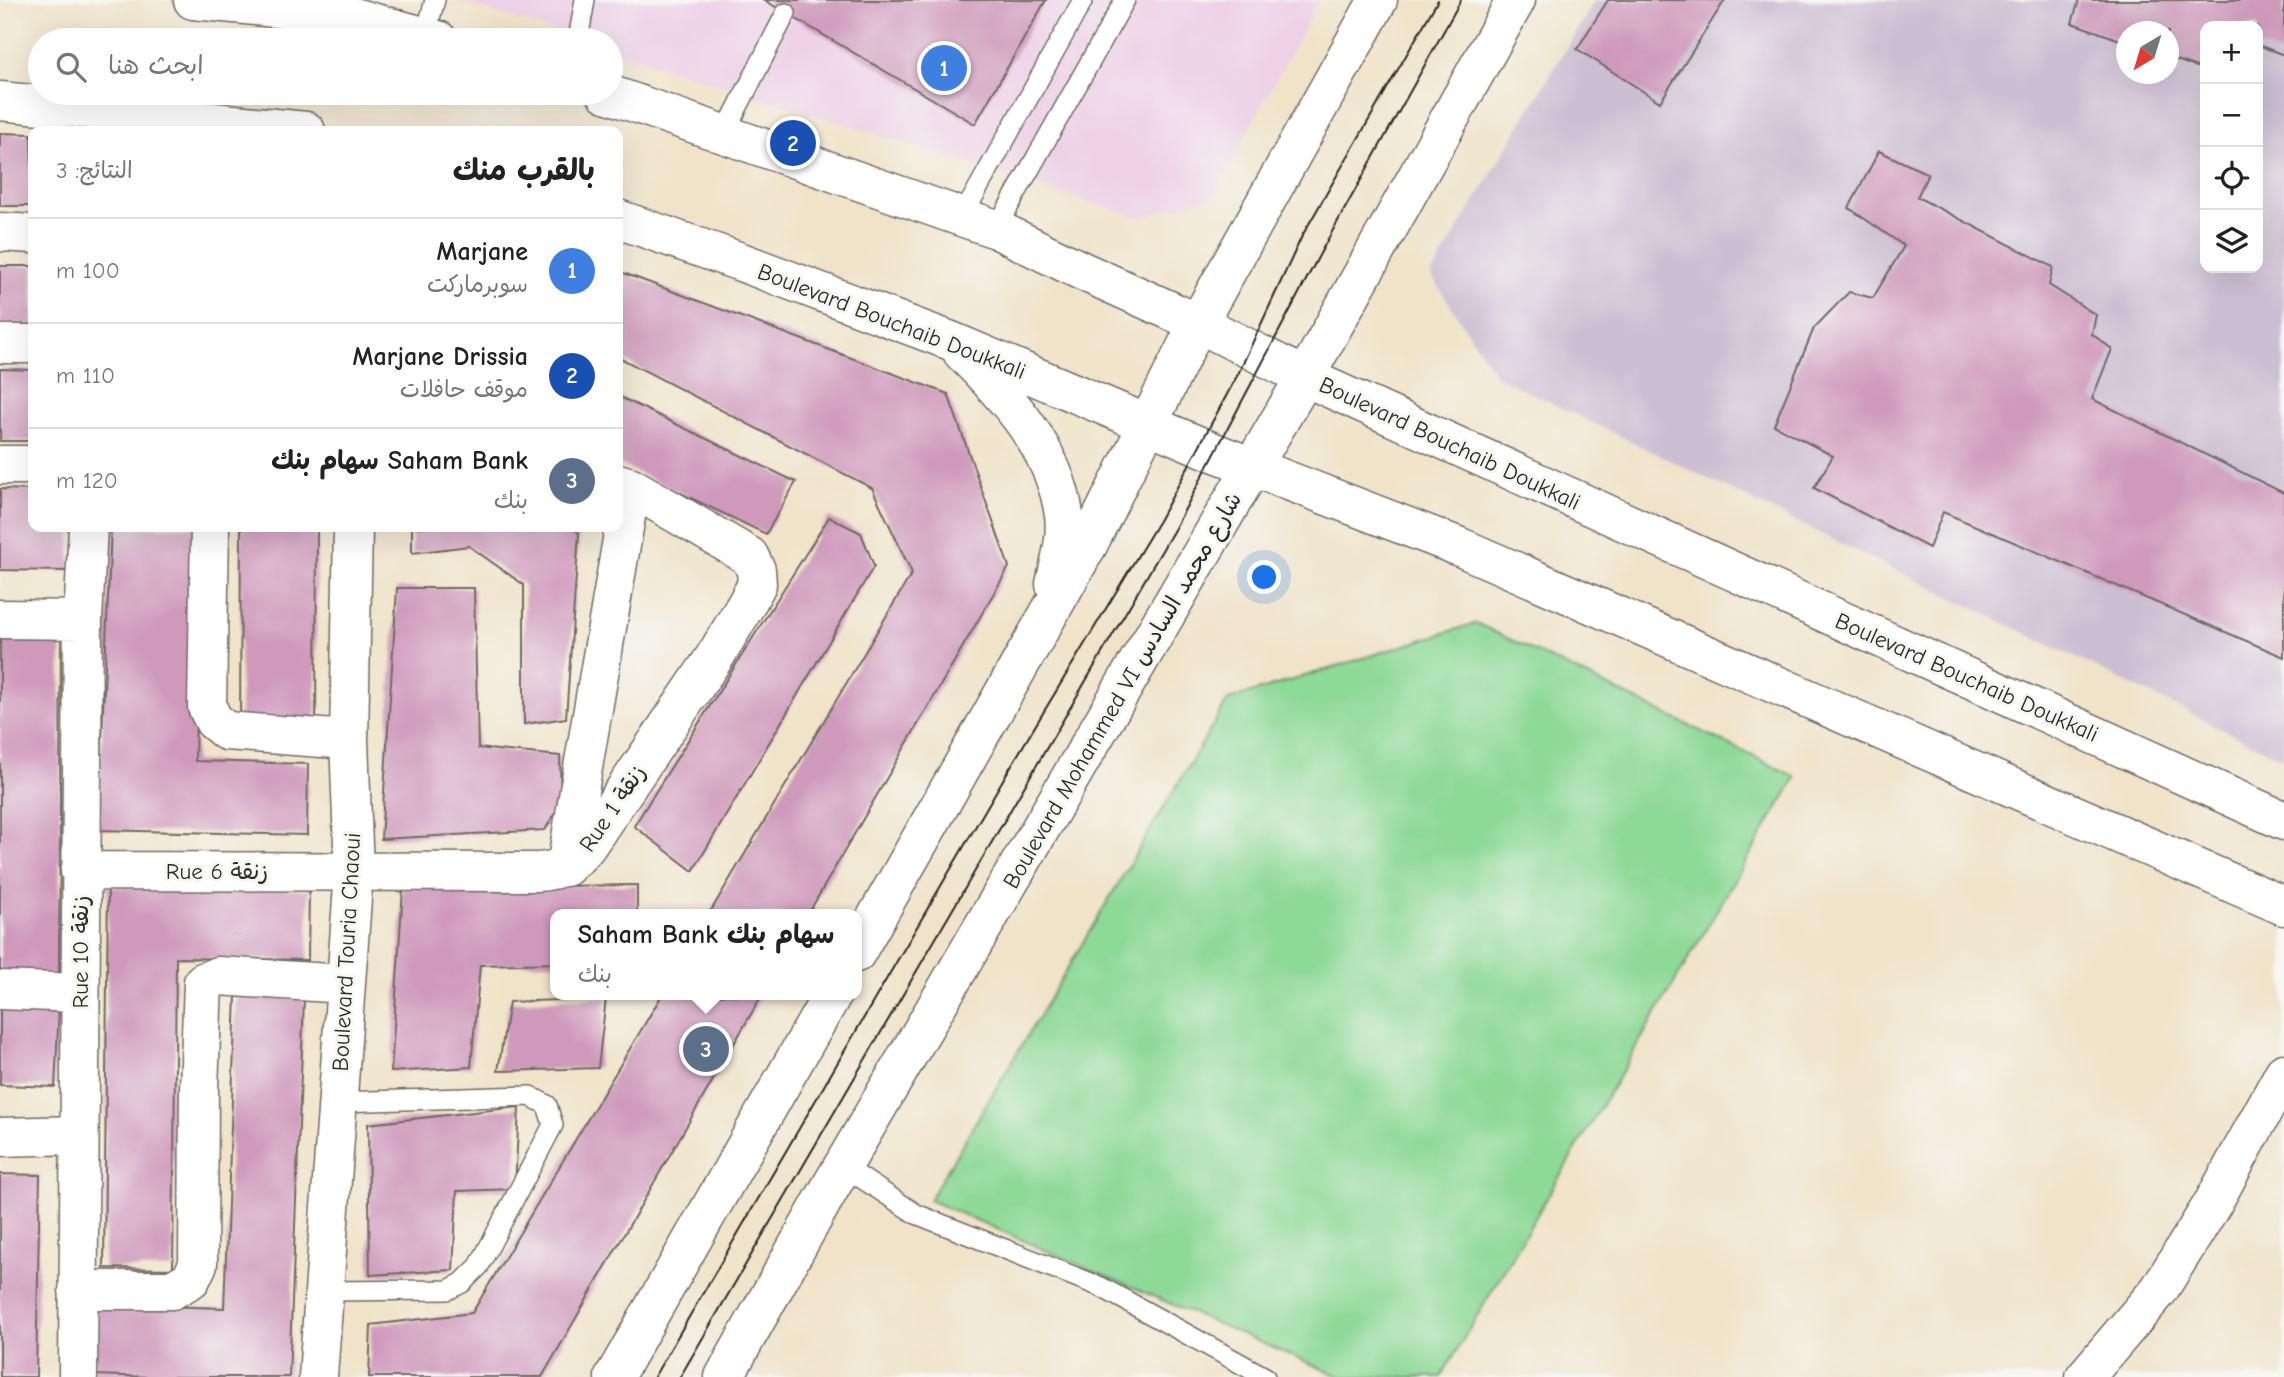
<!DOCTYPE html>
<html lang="ar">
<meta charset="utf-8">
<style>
:root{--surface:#fff;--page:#f6f6f6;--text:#222;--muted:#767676;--line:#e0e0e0;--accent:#db2777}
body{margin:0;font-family:"Comic Neue","Playpen Sans Arabic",sans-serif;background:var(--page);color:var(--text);direction:rtl}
.controls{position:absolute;right:21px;top:21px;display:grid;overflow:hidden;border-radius:14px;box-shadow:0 7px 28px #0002}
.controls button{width:63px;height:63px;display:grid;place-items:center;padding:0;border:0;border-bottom:2px solid var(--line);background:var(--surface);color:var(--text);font:35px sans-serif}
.compass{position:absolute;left:2116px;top:21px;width:63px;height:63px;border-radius:50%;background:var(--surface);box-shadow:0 7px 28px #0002;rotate:218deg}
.you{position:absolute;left:1265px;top:578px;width:24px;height:24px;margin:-18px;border:5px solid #fff;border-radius:50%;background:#1a73e8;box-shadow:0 0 0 10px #1a73e833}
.badge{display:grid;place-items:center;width:46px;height:46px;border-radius:50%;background:var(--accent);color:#fff;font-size:23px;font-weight:700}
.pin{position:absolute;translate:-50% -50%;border:4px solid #fff;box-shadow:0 2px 7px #0006}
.popup{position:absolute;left:550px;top:909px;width:312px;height:91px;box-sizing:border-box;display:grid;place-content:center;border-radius:14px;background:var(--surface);filter:drop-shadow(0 2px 5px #0005);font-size:23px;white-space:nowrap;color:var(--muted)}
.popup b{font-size:26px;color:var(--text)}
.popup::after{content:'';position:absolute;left:50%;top:100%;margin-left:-14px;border:14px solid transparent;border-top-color:var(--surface)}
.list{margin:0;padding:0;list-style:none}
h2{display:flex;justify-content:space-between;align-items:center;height:91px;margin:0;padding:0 28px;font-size:30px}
h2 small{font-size:23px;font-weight:400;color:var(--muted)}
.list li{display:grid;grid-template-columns:46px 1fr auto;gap:21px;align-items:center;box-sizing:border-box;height:105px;padding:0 28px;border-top:2px solid var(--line)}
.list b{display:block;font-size:26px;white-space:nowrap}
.list p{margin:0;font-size:23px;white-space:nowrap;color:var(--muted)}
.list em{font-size:23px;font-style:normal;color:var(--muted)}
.icon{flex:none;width:38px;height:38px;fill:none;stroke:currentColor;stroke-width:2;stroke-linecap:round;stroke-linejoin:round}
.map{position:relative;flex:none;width:2284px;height:1377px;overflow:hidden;direction:ltr}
.search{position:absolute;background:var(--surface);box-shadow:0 7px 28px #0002;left:28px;top:28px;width:595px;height:77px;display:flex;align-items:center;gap:18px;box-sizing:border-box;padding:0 24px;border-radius:38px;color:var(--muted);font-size:26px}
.panel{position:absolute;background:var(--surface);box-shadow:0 7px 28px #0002;left:28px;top:126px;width:595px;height:406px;border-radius:14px;direction:rtl}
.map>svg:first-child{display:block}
</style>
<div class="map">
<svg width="2284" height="1377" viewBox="0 0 2284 1377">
<rect width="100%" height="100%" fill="#f6f6f2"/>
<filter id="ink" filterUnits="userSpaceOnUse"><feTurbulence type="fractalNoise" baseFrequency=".0143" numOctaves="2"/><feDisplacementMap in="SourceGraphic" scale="14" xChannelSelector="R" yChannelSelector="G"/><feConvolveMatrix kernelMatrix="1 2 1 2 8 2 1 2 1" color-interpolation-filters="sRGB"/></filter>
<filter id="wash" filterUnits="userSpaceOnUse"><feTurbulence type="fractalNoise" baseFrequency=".00686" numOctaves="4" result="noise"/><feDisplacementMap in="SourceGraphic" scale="28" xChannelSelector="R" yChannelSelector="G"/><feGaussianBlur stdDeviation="1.57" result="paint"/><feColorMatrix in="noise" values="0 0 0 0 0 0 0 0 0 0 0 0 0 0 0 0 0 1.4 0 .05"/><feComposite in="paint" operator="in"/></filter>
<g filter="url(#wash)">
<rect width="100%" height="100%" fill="#f0e3c9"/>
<path fill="#eed0e7" d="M455,0H1319L1212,197L1138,218L611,50V40H581Z"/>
<path fill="#ccbed3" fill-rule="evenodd" d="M1595,0H2284V759L1496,376L1431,275ZM2205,26H2258V268H2205ZM2126,32H2168V74H2126Z"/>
<path fill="#8dd996" stroke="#5c8260" stroke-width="2" d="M1476,623L1796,777L1441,1377H1341L929,1200L1228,700Z"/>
<g id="blocks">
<path fill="#cf99bc" d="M764,0H1046L975,124Z
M1608,0H1725L1660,102L1577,49Z
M2079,0H2284V55L2258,45V26H2205V64L2202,69L2168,57V32H2126V42L2072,23Z
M0,133L31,134L33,206H0Z
M1879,151L1928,174L1917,197L2053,267L2049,285L2096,315L2092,334L2112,349L2092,399L2284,493V657L1943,512L1929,548L1814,488L1833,456L1774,425L1814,328L1849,292L1873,298L1904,246L1849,208Z
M0,266H33V325H0Z
M618,271L948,394L1009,567L808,914H709L912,573L872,488L618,357Z
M0,369L33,370V441H0Z
M618,396L796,482L766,534L618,463Z
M0,489L33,490V527H71L70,571L0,570Z
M829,517L861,533L874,566L693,871L634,826Z
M111,527H200L195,761L308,764L307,835L98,830Z
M241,527H317L316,727L240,726Z
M412,527H571L579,533L566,718L524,724V585L469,546L412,553Z
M397,588H474L478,748L560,756L561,803L545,830L381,839Z
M0,638L61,639L59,975L0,974Z
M637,885V914H556V963L480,965L471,1067L391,1072L403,888Z
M108,887L309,890L308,960L176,958L173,1269L104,1268Z
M662,995H762L542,1377H369L371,1325L472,1313Z
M236,996L304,999L289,1377H151L94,1375L97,1304L224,1308Z
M606,998L598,1068L498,1071L509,1002Z
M0,1005L59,1007L55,1087L0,1085Z
M519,1107L515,1189L457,1191L453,1270L370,1275L368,1124Z
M0,1174L40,1175L36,1377H0Z"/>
</g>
</g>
<g filter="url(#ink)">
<use href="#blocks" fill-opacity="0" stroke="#706b62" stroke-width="2"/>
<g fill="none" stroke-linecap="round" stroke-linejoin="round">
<g stroke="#706b62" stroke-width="22">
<path id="lane" d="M425,37L435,0
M578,40L585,0
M724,134L786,13
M962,217L1083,0
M996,229L1125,0
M843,1166L916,1214L1101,1287L1265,1377
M324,1291L448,1290L462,1283L479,1266L553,1125L547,1105L530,1096L338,1102"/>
</g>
<g stroke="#706b62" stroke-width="41">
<path id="street" d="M0,232L33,234
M0,344H33
M0,465H33
M210,527L207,707L214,721L226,731L349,740
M0,619L83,620
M566,867L631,487
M80,871L537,872C559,871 572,864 586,847L716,655L747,603L757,584L756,570L749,556L631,487L618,483
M0,990L80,993
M0,1137L78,1135
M78,1290H172L191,1279L198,1264L199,1089L203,982L218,976L346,984
M78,1377L83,620L88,527
M318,1377L354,871L349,740L353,527"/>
</g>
<g stroke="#706b62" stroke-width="41">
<path id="secondary" d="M2085,1377L2159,1290L2213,1203L2284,1073"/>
</g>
<g stroke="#706b62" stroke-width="41">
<path id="primary" d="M193,0L346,15L438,40
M606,93L996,229L1082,271L1198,323L1305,377L2284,821
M0,101L306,131
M618,219L741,262L951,341L1216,453L1460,547L2284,906
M962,352C1007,397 1055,449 1064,515C1067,538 1060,561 1055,584
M856,953L1089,543L1198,323L1378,0
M614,1377L832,995
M724,1377L830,1188L1305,377L1516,0"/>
</g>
<use href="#lane" stroke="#fff" stroke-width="19"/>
<use href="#street" stroke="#fff" stroke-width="38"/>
<use href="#secondary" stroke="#fff" stroke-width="38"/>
<use href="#primary" stroke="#fff" stroke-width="38"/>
<path stroke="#2b2b2b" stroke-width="2" d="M654,1377L1008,771L1160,519L1238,374L1302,236L1438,0
M680,1377L1175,528L1323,248L1461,0"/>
</g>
</g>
<g text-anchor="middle" stroke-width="6" stroke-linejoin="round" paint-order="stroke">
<g font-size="23" fill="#2b2b2b" stroke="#f6f6f2">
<text transform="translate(892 321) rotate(21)" y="8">Boulevard Bouchaib Doukkali</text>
<text transform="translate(1450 443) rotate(25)" y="8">Boulevard Bouchaib Doukkali</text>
<text transform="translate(1967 677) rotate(24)" y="8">Boulevard Bouchaib Doukkali</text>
<text transform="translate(1122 690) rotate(-60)" y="8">Boulevard Mohammed VI شارع محمد السادس</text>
<text transform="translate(612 808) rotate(-56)" y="8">Rue 1 زنقة</text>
<text x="217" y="879">Rue 6 زنقة</text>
<text transform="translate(80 952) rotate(-90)" y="8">Rue 10 زنقة</text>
<text transform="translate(346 952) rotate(-87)" y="8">Boulevard Touria Chaoui</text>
</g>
</g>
</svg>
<div class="controls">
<button>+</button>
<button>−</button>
<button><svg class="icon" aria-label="locate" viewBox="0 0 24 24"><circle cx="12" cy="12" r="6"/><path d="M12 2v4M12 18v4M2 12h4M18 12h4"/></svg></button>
<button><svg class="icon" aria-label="layers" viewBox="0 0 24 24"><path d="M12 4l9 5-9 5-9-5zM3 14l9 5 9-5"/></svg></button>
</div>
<svg class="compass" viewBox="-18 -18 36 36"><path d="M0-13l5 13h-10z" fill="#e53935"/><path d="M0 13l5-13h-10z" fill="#767676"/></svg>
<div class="you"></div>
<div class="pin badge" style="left:944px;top:68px;background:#3f7fe0">1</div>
<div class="pin badge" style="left:793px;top:143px;background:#1a4fb4">2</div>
<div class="pin badge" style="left:706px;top:1049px;background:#5c6f8a">3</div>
<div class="popup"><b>Saham Bank سهام بنك</b>بنك</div>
<div class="search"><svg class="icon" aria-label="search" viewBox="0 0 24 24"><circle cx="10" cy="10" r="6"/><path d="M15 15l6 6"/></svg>ابحث هنا</div>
<section class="panel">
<h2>بالقرب منك<small>النتائج: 3</small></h2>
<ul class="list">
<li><span class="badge" style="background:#3f7fe0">1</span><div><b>Marjane</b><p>سوبرماركت</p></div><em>100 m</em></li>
<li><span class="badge" style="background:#1a4fb4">2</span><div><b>Marjane Drissia</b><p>موقف حافلات</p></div><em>110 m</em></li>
<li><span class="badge" style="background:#5c6f8a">3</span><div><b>Saham Bank سهام بنك</b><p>بنك</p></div><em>120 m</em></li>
</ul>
</section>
</div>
